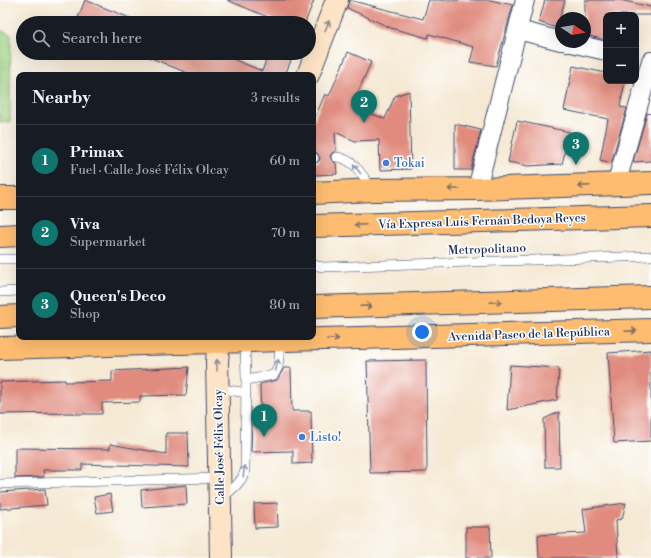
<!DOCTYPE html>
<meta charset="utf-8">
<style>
:root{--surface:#171b24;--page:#242831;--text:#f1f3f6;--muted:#9ea1a6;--line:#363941;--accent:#0f766e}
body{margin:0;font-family:"Libre Bodoni",serif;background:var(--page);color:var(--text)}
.controls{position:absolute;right:12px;top:12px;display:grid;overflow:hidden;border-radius:8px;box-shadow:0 4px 16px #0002}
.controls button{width:36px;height:36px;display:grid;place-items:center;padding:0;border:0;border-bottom:1px solid var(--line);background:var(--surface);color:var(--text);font:20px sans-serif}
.compass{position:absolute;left:555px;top:12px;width:36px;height:36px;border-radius:50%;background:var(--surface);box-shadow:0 4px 16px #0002;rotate:102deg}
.you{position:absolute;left:422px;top:332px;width:14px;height:14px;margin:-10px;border:3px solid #fff;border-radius:50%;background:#1a73e8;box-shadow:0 0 0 6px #1a73e833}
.badge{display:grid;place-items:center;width:26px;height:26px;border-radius:50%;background:var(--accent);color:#fff;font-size:13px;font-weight:700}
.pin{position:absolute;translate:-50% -33px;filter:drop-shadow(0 1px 2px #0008)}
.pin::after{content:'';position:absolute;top:21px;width:14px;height:12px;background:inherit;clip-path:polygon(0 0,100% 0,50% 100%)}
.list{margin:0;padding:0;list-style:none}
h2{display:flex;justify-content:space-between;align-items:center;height:52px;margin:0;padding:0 16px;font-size:17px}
h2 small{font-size:13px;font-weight:400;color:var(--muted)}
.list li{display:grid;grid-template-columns:26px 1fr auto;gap:12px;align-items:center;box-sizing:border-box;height:72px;padding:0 16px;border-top:1px solid var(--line)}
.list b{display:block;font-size:15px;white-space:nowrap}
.list p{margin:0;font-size:13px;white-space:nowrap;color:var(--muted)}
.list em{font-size:13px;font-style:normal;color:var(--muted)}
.icon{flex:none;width:22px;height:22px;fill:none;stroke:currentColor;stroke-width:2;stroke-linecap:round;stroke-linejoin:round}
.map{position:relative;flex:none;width:651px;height:558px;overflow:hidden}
.search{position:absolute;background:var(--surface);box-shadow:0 4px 16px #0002;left:16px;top:16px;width:300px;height:44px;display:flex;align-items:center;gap:10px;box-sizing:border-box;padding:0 14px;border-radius:22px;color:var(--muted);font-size:15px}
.panel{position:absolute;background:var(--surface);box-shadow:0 4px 16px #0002;left:16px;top:72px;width:300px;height:268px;border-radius:8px}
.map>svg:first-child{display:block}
</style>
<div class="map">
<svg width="651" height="558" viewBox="0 0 651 558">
<rect width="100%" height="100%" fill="#fff"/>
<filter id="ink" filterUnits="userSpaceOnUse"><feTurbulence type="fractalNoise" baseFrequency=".025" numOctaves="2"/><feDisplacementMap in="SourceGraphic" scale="8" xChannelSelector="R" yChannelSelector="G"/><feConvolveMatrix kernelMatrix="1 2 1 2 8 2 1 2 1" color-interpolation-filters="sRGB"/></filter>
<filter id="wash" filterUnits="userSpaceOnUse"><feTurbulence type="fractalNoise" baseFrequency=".012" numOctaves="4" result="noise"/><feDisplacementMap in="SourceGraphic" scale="16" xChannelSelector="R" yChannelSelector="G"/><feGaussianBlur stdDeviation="0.9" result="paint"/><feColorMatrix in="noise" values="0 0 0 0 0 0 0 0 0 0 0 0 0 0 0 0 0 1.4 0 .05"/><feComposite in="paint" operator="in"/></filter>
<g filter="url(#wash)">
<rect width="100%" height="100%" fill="#f5e9d4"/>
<path fill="#a1d382" stroke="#5e8170" d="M0,30L11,35L10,122H0Z"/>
<g id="blocks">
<path fill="#e08b7e" d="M85,0L140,22V23H76Z
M227,0H314L305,23H282Z
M349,0L423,19L429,0H490L513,5L496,66L470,62L474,47L429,34L428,38L391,28L347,8Z
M545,0H565L557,28L539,22Z
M585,0H620L651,7V15H606V40L585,35Z
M348,52L371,62L352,106L385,119L395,96L409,91L411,169L380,170L379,140L355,141L335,132L336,151L332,153L330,156L332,161L336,163L337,174L315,175L314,164L319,161L320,158L317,153L314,152L313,122L325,94L329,96Z
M139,53H218L262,71L269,53H294L285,75H192Z
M573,66L606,73V81H625L620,107L627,108L611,163L600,160L608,119L564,110Z
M647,113L651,114V161L633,162Z
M517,121L570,132L562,164L528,166L508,162Z
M455,124L481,130L471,170H455Z
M651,350V441L614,443L608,353Z
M426,360L427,472L370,473L367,361Z
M510,365L559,368L557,400L507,410Z
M189,367L186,395L140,396V402L102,403V414H74V413L0,414V382L65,380V382L112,381V371Z
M284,368H291L292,411H311L312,463L293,464V451L251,452L252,423L261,422L260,384L277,380Z
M559,412L560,467H545L544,419Z
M166,433H188L189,467L82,464V470H43L44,477L15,478V448L110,449V444L166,454Z
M186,485L187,504L142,507L141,490Z
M45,489L47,505L0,509V492Z
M110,494L113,511L97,513L94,497Z
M277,503L278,527L255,528L254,504Z
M626,503L622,519L616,520L618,558H539L538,535L586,533L583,509Z
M466,527H490L491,558H466Z"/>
</g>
</g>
<g filter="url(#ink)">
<use href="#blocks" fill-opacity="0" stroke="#3c4b70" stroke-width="1"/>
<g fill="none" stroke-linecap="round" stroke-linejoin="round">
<g stroke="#3c4b70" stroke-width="10">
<path id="lane" d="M336,157C353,158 362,175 372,188
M313,158H314
M0,259H19
M313,265L323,267L651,256
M0,292L19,291
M245,341L246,380
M218,388L246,393
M0,484L220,478
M221,499C231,490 241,484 245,471L246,380L274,375L278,367L281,340"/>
</g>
<g stroke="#3c4b70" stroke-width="20">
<path id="street" d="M518,30L561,41
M567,42L606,51
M616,185L651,61
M477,189L525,0"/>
</g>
<g stroke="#3c4b70" stroke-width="24">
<path id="secondary" d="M308,75L337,0
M219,337L217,362L221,558"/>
</g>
<g stroke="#3c4b70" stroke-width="24">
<path id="primary" d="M313,193L373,190L477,189L651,183
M0,198H19
M0,348L651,330"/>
</g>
<g stroke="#3c4b70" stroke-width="24">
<path id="highway" d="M313,226L651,216
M0,236L19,235
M313,307L651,297
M0,317L19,316"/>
</g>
<use href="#lane" stroke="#fff" stroke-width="9"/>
<use href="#street" stroke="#fff" stroke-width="18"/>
<use href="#secondary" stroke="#fee4c6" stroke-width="22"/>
<use href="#primary" stroke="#fdbc70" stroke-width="22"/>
<use href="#highway" stroke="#fdbc70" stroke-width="22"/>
</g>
<defs><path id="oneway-shaft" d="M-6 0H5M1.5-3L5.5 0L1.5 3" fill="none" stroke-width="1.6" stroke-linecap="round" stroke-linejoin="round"/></defs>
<g stroke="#8c8a92">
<use href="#oneway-shaft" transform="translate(327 26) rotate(-68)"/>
<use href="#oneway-shaft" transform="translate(217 365) rotate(-90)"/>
</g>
<g stroke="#8d97ae">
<use href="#oneway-shaft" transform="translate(357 169) rotate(-128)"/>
<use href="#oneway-shaft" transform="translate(277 365) rotate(-76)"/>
<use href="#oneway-shaft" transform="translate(244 471) rotate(-82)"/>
</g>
<g stroke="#816e66">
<use href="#oneway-shaft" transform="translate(584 186) rotate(178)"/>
<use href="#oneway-shaft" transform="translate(454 189) rotate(180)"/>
<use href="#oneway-shaft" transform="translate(360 225) rotate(178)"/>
<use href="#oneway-shaft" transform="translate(496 302) rotate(-2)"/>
<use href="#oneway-shaft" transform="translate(366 306) rotate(-2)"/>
<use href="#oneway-shaft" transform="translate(631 331) rotate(-2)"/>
<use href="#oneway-shaft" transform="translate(333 339) rotate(-1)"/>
</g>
</g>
<g fill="#3f7fe0" stroke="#fff" stroke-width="1.5">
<circle cx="386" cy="163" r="4"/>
<circle cx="302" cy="437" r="4"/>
</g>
<g text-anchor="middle" stroke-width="3" stroke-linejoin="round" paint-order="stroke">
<g font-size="12" fill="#366cbe" stroke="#fff" text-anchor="start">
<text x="394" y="167">Tokai</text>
<text x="310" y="441">Listo!</text>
</g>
<g font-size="12" fill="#1b2f5e" stroke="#fff">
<text transform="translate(482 221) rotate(-2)" y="4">Vía Expresa Luis Fernán Bedoya Reyes</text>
<text transform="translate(487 249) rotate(-2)" y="4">Metropolitano</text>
<text transform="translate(529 334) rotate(-2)" y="4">Avenida Paseo de la República</text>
<text transform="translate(219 447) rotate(-91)" y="4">Calle José Félix Olcay</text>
</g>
</g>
</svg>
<div class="controls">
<button>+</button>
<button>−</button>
</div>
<svg class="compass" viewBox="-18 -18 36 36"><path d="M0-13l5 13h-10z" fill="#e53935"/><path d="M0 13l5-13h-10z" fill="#9ea1a6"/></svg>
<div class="you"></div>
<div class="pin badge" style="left:264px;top:437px">1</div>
<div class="pin badge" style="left:364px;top:123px">2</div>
<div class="pin badge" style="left:576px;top:165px">3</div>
<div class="search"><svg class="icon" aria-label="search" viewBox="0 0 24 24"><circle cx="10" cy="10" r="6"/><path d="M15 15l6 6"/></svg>Search here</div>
<section class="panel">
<h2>Nearby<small>3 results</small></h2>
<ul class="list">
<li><span class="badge">1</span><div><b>Primax</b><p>Fuel · Calle José Félix Olcay</p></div><em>60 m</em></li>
<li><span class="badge">2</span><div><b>Viva</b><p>Supermarket</p></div><em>70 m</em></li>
<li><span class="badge">3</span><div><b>Queen's Deco</b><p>Shop</p></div><em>80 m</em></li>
</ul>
</section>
</div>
